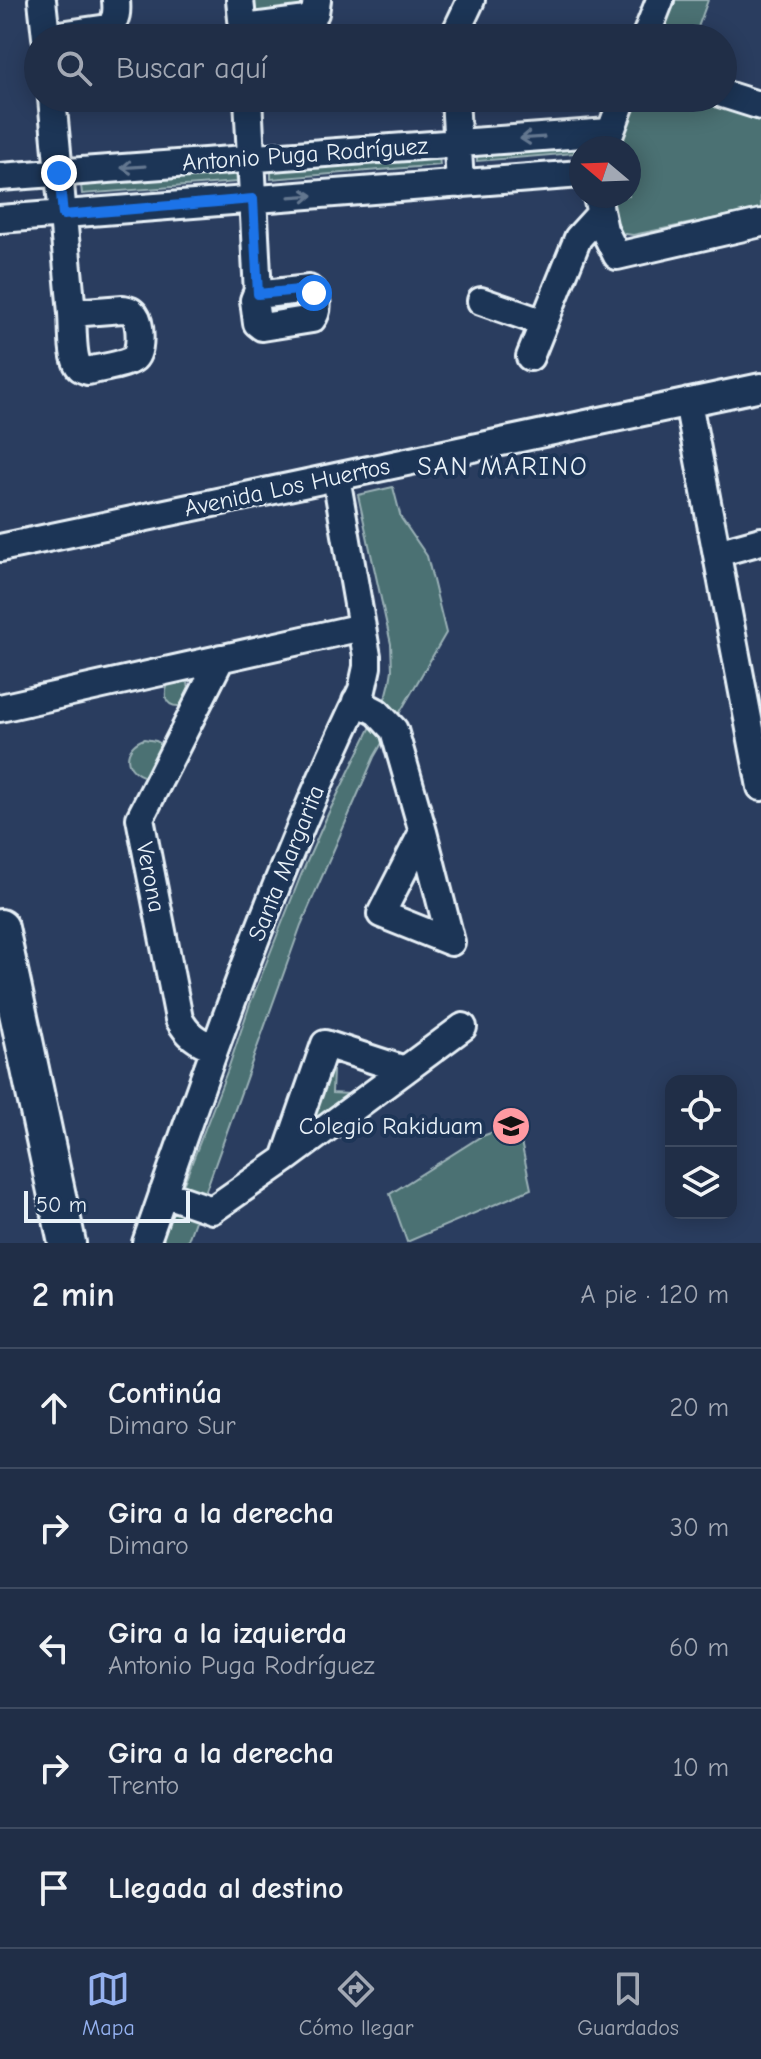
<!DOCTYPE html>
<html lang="es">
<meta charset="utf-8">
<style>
:root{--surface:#202e47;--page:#28364e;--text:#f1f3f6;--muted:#a2a8b4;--line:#3d4a60;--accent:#95b2f1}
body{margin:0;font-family:"Comic Neue",sans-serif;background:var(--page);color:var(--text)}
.controls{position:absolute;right:24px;bottom:24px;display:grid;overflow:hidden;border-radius:16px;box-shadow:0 4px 20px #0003}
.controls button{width:72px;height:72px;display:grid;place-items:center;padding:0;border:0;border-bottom:2px solid var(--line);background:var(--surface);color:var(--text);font:40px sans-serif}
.compass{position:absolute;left:569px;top:136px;width:72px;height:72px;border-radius:50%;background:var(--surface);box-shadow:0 4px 20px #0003;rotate:289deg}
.scale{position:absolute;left:24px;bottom:20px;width:166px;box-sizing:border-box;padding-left:8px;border:4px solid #e8f1f8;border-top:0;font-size:22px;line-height:28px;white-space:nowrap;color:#e8f1f8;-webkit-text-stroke:6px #1d3557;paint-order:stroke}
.stop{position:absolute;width:24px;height:24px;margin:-18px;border:6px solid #1a73e8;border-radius:50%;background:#fff}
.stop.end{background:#1a73e8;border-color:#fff;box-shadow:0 2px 8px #0008}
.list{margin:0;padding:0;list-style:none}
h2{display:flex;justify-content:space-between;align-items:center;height:104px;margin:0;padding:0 32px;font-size:34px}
h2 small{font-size:26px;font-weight:400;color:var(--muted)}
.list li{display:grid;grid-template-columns:52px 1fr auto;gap:24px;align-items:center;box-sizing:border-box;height:120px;padding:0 32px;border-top:2px solid var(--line)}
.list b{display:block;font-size:30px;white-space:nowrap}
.list p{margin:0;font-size:26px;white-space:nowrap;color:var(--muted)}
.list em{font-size:26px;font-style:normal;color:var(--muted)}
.icon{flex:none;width:44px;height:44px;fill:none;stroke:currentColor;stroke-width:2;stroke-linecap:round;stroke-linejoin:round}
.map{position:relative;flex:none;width:761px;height:1243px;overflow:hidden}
.search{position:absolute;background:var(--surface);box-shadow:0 4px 20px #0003;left:24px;right:24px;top:24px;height:88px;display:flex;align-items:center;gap:20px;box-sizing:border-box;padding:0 28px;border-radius:44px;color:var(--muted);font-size:30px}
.sheet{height:704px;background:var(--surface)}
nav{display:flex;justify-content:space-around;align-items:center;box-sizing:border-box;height:112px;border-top:2px solid var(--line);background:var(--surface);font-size:22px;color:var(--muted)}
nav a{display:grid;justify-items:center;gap:4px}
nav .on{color:var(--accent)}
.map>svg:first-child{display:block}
</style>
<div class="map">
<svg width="761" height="1243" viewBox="0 0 761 1243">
<rect width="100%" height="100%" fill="#2a3d5f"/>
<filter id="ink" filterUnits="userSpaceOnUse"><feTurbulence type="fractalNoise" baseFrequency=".0125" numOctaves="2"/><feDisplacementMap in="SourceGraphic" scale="16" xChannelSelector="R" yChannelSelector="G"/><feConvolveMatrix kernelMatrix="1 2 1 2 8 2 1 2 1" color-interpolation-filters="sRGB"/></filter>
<g filter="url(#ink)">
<path fill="#4b7173" stroke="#9ab1b6" stroke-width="2" d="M246,0H312L310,9L254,20Z
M668,0H708L694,38H653Z
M634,98H701L761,118V209L633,235L618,233L612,223L610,196H629V148H615Z
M574,144V153L477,161V153Z
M439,156L440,165L271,179V170Z
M236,174L237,182L82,194L81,185Z
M393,487L401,518L427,556L446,633L374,757L301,925L187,1243H161L228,1069L250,1004L301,875L328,814L387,694L390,682L392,670L391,644L358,495Z
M182,678L188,682L189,690L180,706C163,707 164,693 169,681Z
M144,739L156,741L161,744L146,777C123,771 122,747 144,739Z
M324,1067L333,1071L332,1093L351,1094L305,1128Z
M517,1123L531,1189L407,1242L390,1194L480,1137Z"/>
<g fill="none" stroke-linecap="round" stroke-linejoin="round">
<g stroke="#e8f1f8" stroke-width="32">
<path id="street" d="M42,0L46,37L108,28C117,20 117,11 116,0
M240,0L244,38
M243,28L307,20L315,13L317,0
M453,38L471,0
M645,38L660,0
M723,94L761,106
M52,98L72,313
M248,98L258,294
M455,98L460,184
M605,147L623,98
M0,177L609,132
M597,196L604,230L617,256L761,223
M0,219L581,174
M309,289C318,295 319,310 312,319L262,327L257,323L254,300L256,295Z
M481,301L544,323
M123,309C129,310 131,310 135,315C141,323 142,353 133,359C124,365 100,368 88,371C82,369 80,369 77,363C72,352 73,326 72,313Z
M530,357L578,238L599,215
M688,402L761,787
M0,548L761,387
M717,553L761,541
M356,701L377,712L394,730L423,832L451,942L381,914L423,832
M0,708L362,627
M214,1047C197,1042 187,1034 179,1019L140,818L221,658
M285,1159L325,1044L405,1070
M163,1193L212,1210L285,1159L463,1027
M146,1243C211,1056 276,869 362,690L367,667V656L336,477"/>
</g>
<g stroke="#e8f1f8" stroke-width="42">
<path id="secondary" d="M0,928L67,1243"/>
</g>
<use href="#street" stroke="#1d3557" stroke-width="26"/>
<use href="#secondary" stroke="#1d3557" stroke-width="36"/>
</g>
<defs><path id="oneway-shaft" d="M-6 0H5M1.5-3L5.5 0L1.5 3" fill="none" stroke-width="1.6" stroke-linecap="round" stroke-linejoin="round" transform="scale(2)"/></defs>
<g stroke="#64778f">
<use href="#oneway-shaft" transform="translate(532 138) rotate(176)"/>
<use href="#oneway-shaft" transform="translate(133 167) rotate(176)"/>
<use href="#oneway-shaft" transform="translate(301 196) rotate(-4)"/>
</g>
</g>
<g fill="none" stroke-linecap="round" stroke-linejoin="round" filter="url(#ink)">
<path stroke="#1a73e8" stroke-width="10" d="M59,173L63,215L253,199L258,294L309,289L314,293"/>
</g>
<defs>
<g id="school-disc" transform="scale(2)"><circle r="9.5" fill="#ff9aa2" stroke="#1d3557"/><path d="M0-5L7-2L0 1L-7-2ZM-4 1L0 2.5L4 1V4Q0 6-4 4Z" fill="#111"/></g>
</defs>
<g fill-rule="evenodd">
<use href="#school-disc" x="511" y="1126"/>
</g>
<g text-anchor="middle" stroke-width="8" stroke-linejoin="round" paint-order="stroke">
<g font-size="24" fill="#e8f1f8" stroke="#1d3557">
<text transform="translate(305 154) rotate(-4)" y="8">Antonio Puga Rodríguez</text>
<text transform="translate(287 487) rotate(-12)" y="8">Avenida Los Huertos</text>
<text transform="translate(286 863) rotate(-68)" y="8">Santa Margarita</text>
<text transform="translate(151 877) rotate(79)" y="8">Verona</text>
</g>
<g font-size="24" fill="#e8f1f8" stroke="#1d3557" text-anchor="end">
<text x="483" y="1134">Colegio Rakiduam</text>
</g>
<g font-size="26" letter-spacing="2" fill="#e8f1f8" stroke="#1d3557">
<text x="503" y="475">SAN MARINO</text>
</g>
</g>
</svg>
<div class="controls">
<button><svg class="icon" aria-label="locate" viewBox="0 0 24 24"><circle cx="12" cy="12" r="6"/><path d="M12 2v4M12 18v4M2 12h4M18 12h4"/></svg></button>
<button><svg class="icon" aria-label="layers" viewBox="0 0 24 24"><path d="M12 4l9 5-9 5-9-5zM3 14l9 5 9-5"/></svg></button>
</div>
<svg class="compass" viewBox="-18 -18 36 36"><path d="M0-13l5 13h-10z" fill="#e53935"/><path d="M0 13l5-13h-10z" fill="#a2a8b4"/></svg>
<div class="scale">50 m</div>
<div class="stop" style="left:314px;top:293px"></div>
<div class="stop end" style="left:59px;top:173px"></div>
<div class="search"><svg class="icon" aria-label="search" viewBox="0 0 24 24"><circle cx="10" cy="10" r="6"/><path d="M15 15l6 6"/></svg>Buscar aquí</div>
</div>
<section class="sheet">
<h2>2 min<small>A pie · 120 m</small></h2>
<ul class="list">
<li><svg class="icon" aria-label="ahead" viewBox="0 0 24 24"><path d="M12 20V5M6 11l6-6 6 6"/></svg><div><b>Continúa</b><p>Dimaro Sur</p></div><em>20 m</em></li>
<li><svg class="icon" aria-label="right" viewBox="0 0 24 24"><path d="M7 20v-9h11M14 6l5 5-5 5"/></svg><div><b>Gira a la derecha</b><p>Dimaro</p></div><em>30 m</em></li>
<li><svg class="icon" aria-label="left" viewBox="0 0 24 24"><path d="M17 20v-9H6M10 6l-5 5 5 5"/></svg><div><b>Gira a la izquierda</b><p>Antonio Puga Rodríguez</p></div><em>60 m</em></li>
<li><svg class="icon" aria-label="right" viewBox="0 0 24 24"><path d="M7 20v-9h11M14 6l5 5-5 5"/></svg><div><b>Gira a la derecha</b><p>Trento</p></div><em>10 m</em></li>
<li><svg class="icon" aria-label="arrive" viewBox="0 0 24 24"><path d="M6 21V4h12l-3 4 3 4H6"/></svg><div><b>Llegada al destino</b></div></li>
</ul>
</section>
<nav>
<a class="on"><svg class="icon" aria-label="map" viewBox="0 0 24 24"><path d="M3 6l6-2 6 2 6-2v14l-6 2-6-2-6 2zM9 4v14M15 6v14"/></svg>Mapa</a>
<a><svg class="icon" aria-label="directions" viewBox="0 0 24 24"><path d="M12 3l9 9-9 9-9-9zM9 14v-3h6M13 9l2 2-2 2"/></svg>Cómo llegar</a>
<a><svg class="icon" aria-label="saved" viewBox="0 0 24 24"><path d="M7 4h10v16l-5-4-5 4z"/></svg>Guardados</a>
</nav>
